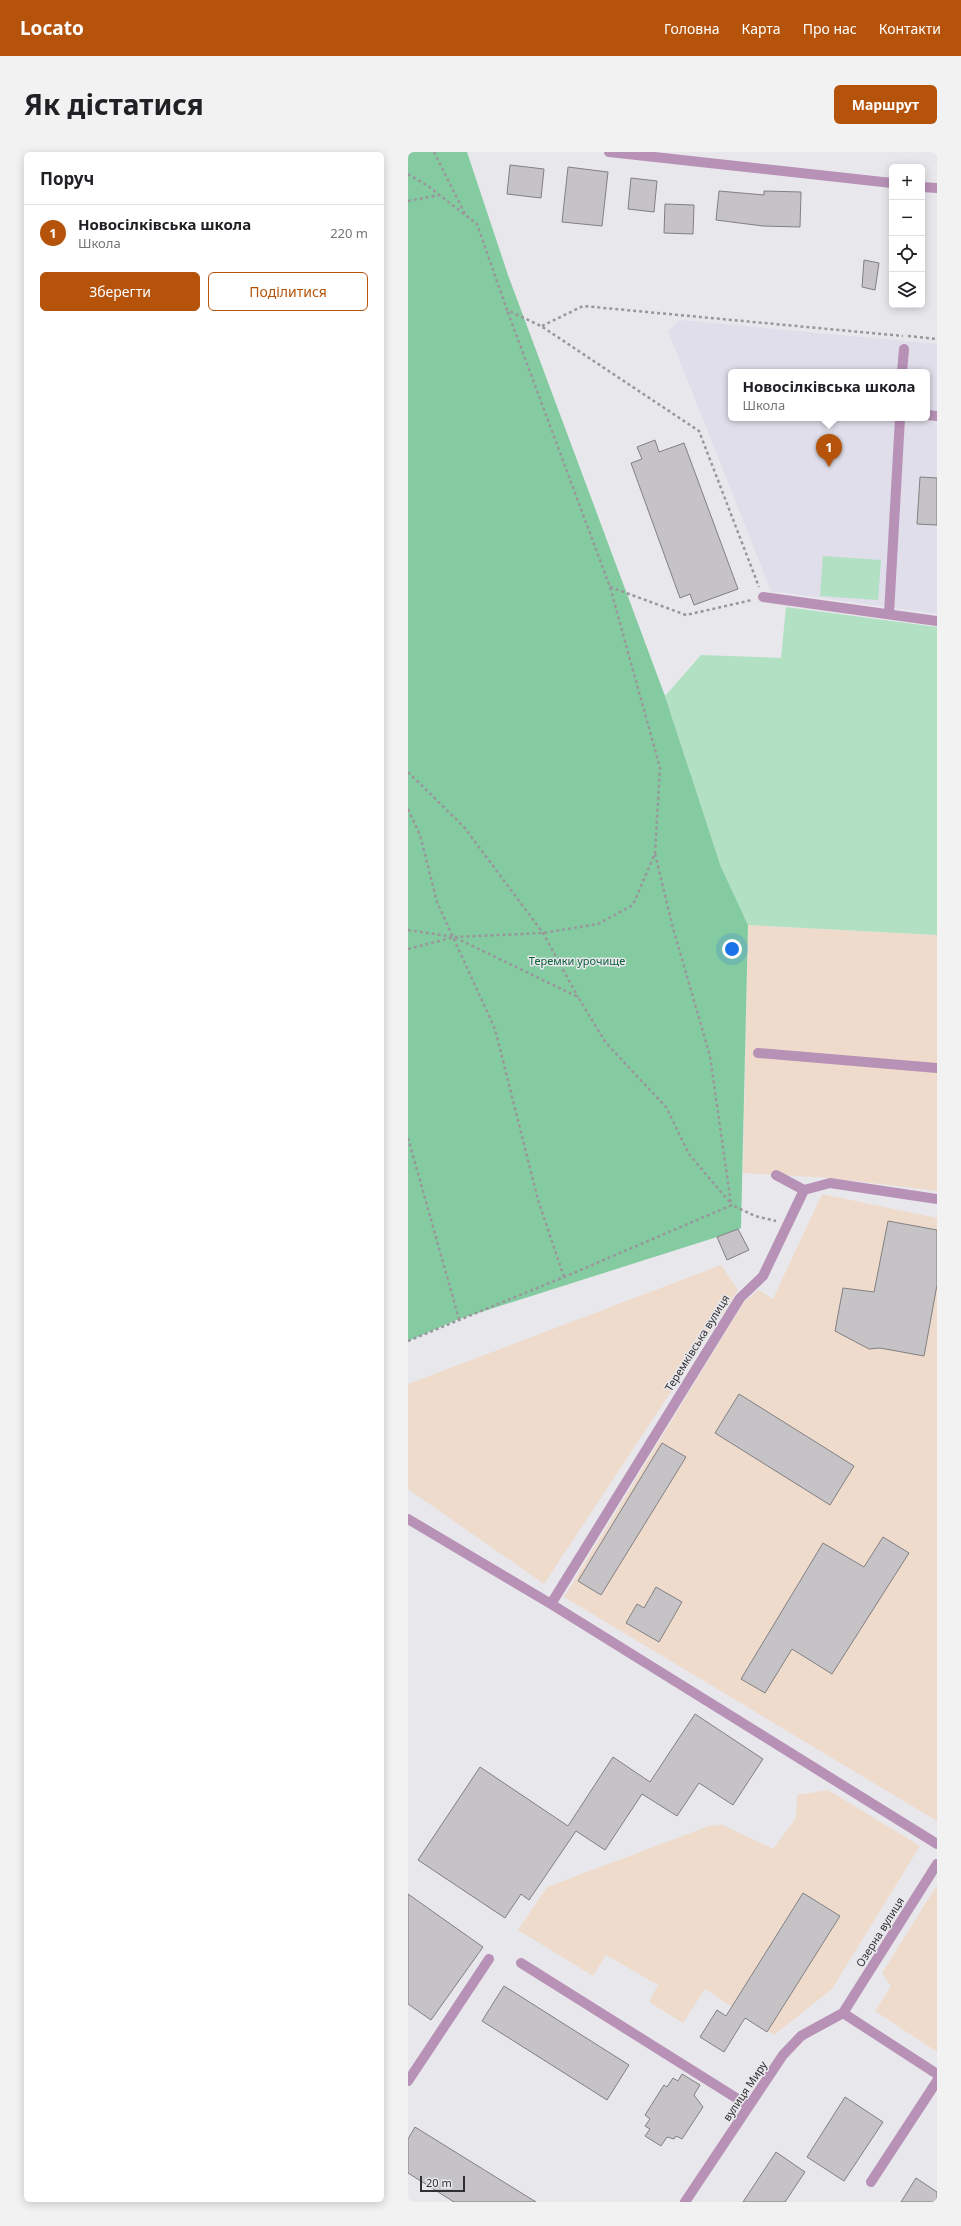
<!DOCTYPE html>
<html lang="uk">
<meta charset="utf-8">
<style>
:root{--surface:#fff;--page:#f2f2f2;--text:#202124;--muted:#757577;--line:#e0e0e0;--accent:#b45309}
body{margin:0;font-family:"Noto Sans",sans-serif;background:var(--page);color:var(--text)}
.controls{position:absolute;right:12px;top:12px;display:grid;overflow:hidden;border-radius:6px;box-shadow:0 2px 10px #0003}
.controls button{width:36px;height:36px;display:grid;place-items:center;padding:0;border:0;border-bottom:1px solid var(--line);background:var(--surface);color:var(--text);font:20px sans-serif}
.scale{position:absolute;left:12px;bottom:10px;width:45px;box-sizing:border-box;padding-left:4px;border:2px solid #303032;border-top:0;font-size:11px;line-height:14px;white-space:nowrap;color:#303032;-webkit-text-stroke:3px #e8e8ec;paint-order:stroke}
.you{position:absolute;left:324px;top:797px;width:14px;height:14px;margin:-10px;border:3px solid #fff;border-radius:50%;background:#1a73e8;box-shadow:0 0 0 6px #1a73e833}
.badge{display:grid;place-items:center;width:26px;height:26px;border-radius:50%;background:var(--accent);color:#fff;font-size:13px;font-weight:700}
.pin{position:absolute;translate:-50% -33px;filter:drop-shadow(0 1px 2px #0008)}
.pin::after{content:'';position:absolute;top:21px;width:14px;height:12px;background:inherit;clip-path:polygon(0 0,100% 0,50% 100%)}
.popup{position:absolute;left:320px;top:217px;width:202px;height:52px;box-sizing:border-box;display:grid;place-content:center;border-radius:6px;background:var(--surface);filter:drop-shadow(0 1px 3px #0005);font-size:13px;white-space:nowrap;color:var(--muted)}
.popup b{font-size:15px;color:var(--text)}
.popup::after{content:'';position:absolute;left:50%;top:100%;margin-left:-8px;border:8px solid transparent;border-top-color:var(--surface)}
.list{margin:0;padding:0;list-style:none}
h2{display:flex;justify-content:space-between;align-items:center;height:52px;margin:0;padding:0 16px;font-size:17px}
h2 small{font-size:13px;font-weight:400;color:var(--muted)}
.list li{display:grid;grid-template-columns:26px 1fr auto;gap:12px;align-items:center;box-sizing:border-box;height:56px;padding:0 16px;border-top:1px solid var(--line)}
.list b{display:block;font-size:15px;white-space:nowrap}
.list p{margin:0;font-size:13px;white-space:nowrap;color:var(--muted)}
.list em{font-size:13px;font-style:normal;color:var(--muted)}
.actions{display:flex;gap:8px;padding:12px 16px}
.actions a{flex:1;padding:9px 0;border:1px solid var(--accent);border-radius:6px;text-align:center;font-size:14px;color:var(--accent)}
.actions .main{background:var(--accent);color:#fff}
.icon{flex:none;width:22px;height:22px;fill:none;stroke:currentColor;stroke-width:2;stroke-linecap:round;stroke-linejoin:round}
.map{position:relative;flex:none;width:529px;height:2050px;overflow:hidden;border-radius:6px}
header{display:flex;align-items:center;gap:24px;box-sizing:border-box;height:56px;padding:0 20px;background:var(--accent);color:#fff}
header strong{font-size:19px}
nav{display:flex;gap:22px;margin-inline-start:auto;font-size:14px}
.intro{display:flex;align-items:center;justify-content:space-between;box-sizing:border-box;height:96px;padding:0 24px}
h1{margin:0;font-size:28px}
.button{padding:10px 18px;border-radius:6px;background:var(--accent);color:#fff;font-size:14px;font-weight:700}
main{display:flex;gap:24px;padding:0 24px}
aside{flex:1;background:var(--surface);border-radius:6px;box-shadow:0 2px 10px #0003}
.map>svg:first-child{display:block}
</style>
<header>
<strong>Locato</strong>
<nav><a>Головна</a><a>Карта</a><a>Про нас</a><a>Контакти</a></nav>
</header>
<div class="intro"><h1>Як дістатися</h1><a class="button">Маршрут</a></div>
<main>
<aside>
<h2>Поруч<small></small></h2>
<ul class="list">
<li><span class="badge">1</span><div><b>Новосілківська школа</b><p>Школа</p></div><em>220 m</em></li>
</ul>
<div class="actions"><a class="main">Зберегти</a><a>Поділитися</a></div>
</aside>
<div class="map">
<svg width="529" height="2050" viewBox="0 0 529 2050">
<rect width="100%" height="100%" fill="#e8e8ec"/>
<path fill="#eedbcb" d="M340,773L529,783V1039L423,1026L335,1021Z
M414,1042L529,1066V1669L156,1445L336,1150L351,1138L365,1147Z
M313,1113L330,1138L136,1432L0,1337V1232Z
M420,1638L512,1694L424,1837L366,1883L297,1837L275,1871L241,1850L250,1833L198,1803L185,1824L110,1778L139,1735L301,1674L315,1673L365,1697L388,1666L389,1643Z
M529,1733V1900L467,1859L483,1834L474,1821Z"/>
<path fill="#dfdeea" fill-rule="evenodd" d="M272,168L529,192V462L363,439L260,179ZM323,220H519V266H323Z"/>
<path fill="#b1e0c3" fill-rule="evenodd" d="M415,404L473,408L470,448L412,444Z
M378,455L529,475V783L340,773L335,762C268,750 247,672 282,620L257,544L293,503L373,506ZM285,630L313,715L330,753C292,739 268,707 273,664C274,652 278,639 285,630Z"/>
<path fill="#85cba1" d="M0,0H59L100,123L257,544L313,715L340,773L333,1076L309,1085L51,1167L0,1189Z"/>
<path fill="#c6c3c7" stroke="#827f83" d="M102,13L136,17L133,46L99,42Z
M160,15L200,20L194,74L154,70Z
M223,26L249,29L246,60L220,57Z
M311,39L356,43V39L393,40L392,75L355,74L308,68Z
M257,52L286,53L285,82L256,81Z
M456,108L471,111L467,138L454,135Z
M247,288L251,300L276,291L330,437L286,453L282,442L272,446L223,311L234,307L229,295Z
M512,325L529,326V373L509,372Z
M480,1069L529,1078V1133L516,1204L472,1196L461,1197L427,1179L435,1136L466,1140Z
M330,1077L341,1098L319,1108L309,1085Z
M331,1242L446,1314L422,1353L307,1281Z
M254,1291L278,1305L193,1443L170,1429Z
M475,1385L501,1401L424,1522L384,1497L357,1541L333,1527L415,1391L456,1415Z
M248,1435L274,1450L251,1490L218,1471L229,1452L236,1456Z
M287,1562L355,1607L325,1653L291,1631L269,1664L234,1642L197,1698L168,1679L121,1748L113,1742L97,1766L10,1708L72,1615L160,1674L205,1605L242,1630Z
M395,1741L432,1764L359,1880L337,1866L316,1900L292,1885L309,1858L318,1864Z
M0,1742L75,1795L23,1868L0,1852Z
M96,1834L221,1913L199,1948L74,1869Z
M274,1922L292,1933L286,1943L295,1955L274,1987L268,1984L266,1987L259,1985L253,1994L237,1984L242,1977L237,1974L242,1967L237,1963L256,1933L259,1935L265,1926L270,1929Z
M437,1945L475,1970L436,2029L399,2005Z
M7,1975L128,2050H46L0,2021V1987Z
M368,2000L397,2020L377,2050H335Z
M508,2026L529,2040V2050H493Z"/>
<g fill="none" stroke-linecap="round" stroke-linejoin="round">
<path stroke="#98989b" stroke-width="2.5" stroke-dasharray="3 3" stroke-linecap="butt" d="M26,0L57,62
M0,22L20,34L69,72L99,158L133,174L291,279L351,435
M0,49L32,43
M134,174L175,154L495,184
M500,184L529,187
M202,435L278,463L344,448
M0,620L56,675L135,781L170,845
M0,657L12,683L29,750L87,877L130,1048L156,1125
M247,702L265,776L302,904L323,1052
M0,778L46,785L170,845L198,891L258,955L281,1002L324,1053
M0,797L46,785L135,781L190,772L225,753L247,701L252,616L202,435L99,158
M0,986L51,1167
M0,1189L156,1125L324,1053L347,1064L368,1069"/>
<path stroke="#b891b6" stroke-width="10" d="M201,0L484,31
M514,35L529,36
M494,220L496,197
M519,263L529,264
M355,445L529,469
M481,462L492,266
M350,901L529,916
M368,1023L396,1038
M0,1367L143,1452L529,1692
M143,1452L332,1146L355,1124L396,1038L422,1031L529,1047
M113,1811L341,1954
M435,1861L529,1922
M0,1929L81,1807
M463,2030L529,1929
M277,2050L375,1903L393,1884L435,1861L529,1712"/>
</g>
<g text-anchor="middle" stroke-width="3" stroke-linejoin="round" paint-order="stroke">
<g font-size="11" fill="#0d623c" stroke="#e8e8ec">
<text x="169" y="813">Теремки урочище</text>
</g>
<g font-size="11" fill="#303032" stroke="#e8e8ec">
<text transform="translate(289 1191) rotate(-58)" y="4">Теремківська вулиця</text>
<text transform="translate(472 1780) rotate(-58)" y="4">Озерна вулиця</text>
<text transform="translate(337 1939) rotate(-56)" y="4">вулиця Миру</text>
</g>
</g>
</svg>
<div class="controls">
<button>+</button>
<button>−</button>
<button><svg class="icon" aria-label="locate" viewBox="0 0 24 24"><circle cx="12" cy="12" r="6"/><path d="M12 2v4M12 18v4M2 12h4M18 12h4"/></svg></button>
<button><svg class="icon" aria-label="layers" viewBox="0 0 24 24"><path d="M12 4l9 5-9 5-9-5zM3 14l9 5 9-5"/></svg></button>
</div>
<div class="scale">20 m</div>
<div class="you"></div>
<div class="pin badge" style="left:421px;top:315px">1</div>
<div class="popup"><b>Новосілківська школа</b>Школа</div>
</div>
</main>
